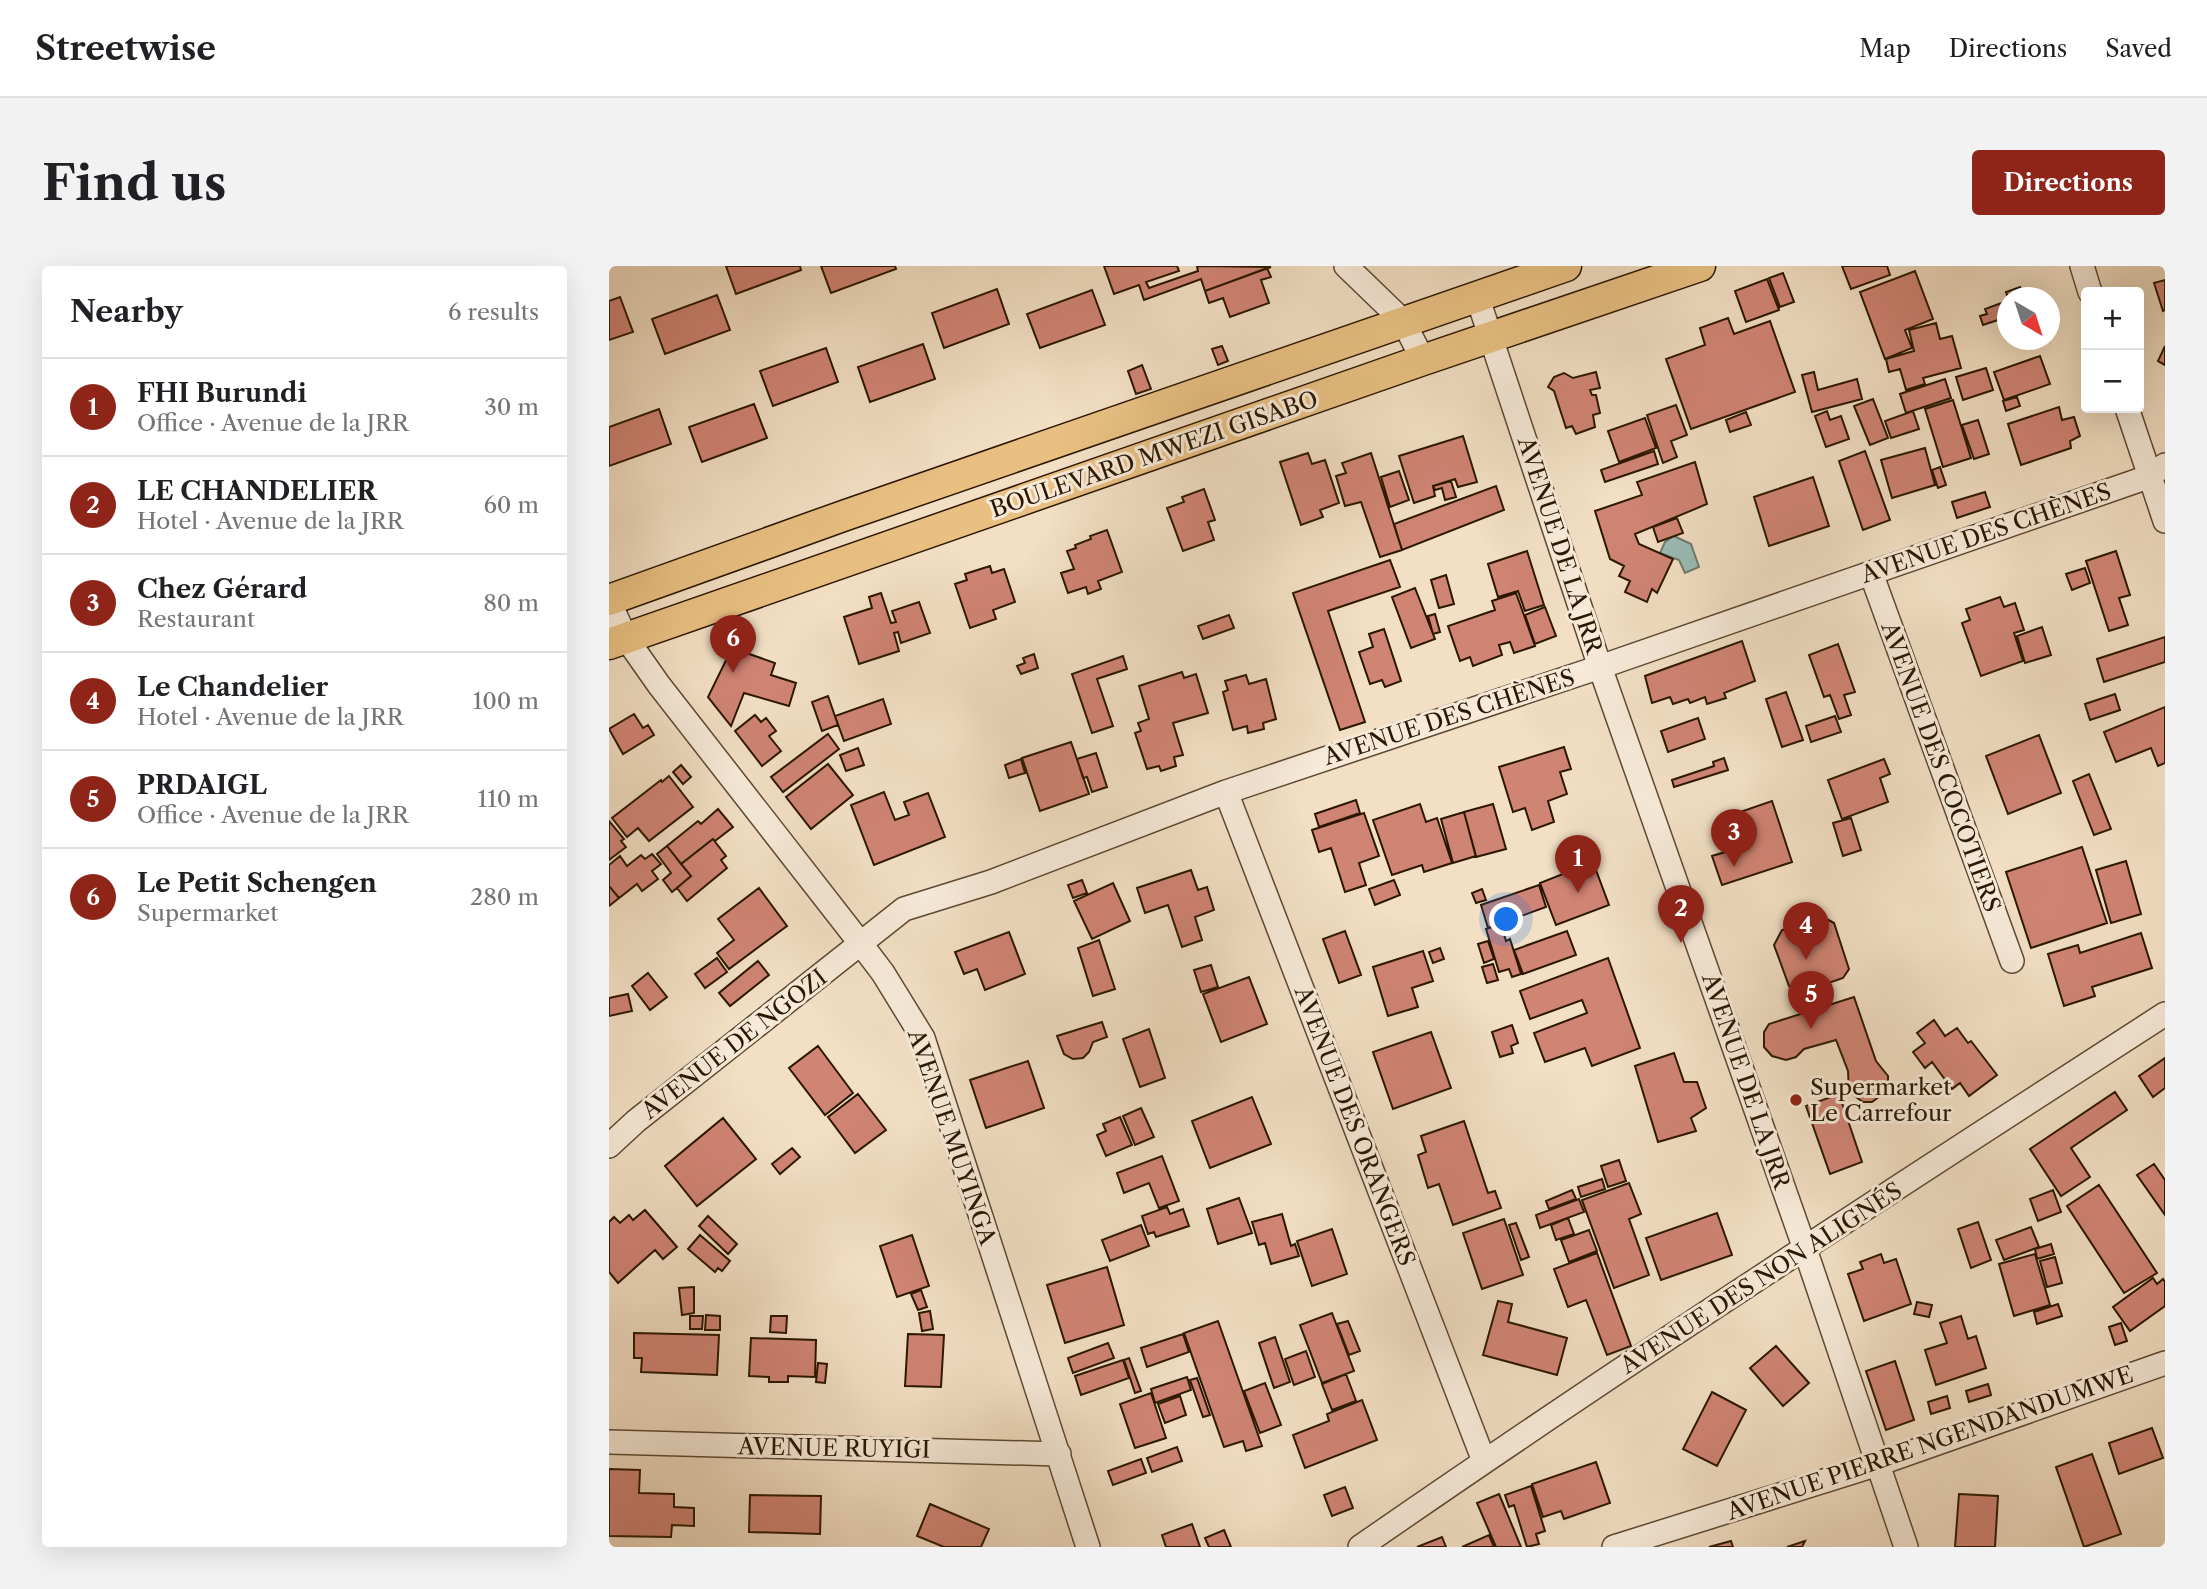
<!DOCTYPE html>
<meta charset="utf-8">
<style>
:root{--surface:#fff;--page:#f2f2f2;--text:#202124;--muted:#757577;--line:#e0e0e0;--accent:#8f2418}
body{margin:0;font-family:"Libre Caslon Text",serif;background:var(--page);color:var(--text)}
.controls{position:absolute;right:21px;top:21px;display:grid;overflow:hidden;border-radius:7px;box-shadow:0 7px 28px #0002}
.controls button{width:63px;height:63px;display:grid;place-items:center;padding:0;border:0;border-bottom:2px solid var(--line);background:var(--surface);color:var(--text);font:35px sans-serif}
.compass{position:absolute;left:1388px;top:21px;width:63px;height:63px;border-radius:50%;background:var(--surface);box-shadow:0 7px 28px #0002;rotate:141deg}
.you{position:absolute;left:898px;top:654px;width:24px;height:24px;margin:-18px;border:5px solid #fff;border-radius:50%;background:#1a73e8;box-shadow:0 0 0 10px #1a73e833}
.badge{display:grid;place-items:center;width:46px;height:46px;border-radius:50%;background:var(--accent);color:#fff;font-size:23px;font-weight:700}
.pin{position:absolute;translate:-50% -58px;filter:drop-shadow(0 2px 4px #0008)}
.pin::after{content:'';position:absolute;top:37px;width:24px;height:21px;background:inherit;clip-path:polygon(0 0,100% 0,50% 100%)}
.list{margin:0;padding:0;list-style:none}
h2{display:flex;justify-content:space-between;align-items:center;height:91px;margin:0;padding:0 28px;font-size:30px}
h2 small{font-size:23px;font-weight:400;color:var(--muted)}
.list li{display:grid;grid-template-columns:46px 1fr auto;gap:21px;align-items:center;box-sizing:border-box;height:98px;padding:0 28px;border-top:2px solid var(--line)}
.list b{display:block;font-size:26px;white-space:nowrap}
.list p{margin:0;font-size:23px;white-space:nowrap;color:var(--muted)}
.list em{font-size:23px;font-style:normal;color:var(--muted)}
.map{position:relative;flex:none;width:1556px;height:1281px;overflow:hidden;border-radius:7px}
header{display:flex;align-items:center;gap:42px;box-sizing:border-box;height:98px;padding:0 35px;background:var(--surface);border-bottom:2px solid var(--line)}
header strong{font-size:33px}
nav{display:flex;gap:38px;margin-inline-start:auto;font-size:24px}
.intro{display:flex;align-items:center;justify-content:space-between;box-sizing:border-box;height:168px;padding:0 42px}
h1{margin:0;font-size:49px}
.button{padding:18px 32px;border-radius:7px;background:var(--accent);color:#fff;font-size:24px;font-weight:700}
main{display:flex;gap:42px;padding:0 42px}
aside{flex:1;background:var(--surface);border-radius:7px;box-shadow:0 7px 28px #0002}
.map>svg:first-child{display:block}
</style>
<header>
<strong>Streetwise</strong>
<nav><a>Map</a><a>Directions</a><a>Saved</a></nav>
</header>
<div class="intro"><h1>Find us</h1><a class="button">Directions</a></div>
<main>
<aside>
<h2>Nearby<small>6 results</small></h2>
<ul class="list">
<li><span class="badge">1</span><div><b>FHI Burundi</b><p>Office · Avenue de la JRR</p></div><em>30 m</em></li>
<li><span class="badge">2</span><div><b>LE CHANDELIER</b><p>Hotel · Avenue de la JRR</p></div><em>60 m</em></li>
<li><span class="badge">3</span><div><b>Chez Gérard</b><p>Restaurant</p></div><em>80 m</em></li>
<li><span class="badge">4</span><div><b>Le Chandelier</b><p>Hotel · Avenue de la JRR</p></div><em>100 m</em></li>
<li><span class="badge">5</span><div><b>PRDAIGL</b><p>Office · Avenue de la JRR</p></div><em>110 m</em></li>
<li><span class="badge">6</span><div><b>Le Petit Schengen</b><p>Supermarket</p></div><em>280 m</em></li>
</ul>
</aside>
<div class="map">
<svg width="1556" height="1281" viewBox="0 0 1556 1281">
<rect width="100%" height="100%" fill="#f2dfc4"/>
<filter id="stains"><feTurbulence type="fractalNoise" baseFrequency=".00286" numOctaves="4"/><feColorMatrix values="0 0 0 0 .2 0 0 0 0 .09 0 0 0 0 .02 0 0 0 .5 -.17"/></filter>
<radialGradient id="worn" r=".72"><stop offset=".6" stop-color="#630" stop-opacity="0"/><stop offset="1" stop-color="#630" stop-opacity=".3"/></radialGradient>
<path fill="#9bbcb7" stroke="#6e7a6e" stroke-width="2" d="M1065,270L1082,278L1090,301L1076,307L1070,294L1051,287L1056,276Z"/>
<path fill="#d08474" stroke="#2b1700" stroke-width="2" d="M117,0H191L192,4L127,28Z
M212,0H286L287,3L222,27Z
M495,0H568L570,5L537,16L540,22L589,5L588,0L662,1L596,25L592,13L535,34L530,19L505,28Z
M1233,0H1278L1281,9L1242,23Z
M658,2L662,11L652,14L660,37L621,51L614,32L600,37L596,25Z
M1306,5L1324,53L1296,64L1303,82L1276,93L1251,26Z
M1174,7L1185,36L1171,41L1160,12Z
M1158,13L1170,44L1137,56L1126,25Z
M1556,14V44L1554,45L1545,17Z
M1411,21L1414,31L1421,29V32H1399L1397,26Z
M388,23L400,58L335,82L323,47Z
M483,24L496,59L431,82L418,48Z
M108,29L121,64L56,88L43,53Z
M11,31L24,66L0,74V35Z
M1398,35V51L1374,59L1371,50L1378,48L1376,43Z
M1119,52L1125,68L1161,55L1186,126L1082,163L1057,93L1096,79L1091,62Z
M1327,57L1331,73L1343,70L1352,102L1314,112L1316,118L1297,124L1291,103L1280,106L1277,93L1305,85L1300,64Z
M314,78L326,113L261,136L249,101Z
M613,80L619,95L609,99L603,83Z
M1556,80V99L1549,95Z
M217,82L229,116L164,140L151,105Z
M1431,90L1441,118L1395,134L1385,106Z
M533,99L542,123L527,128L519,105Z
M1377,102L1384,124L1354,134L1347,111Z
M987,106L991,122L981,124L983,129H987L991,147L984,149L986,161L967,168L963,160L957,162L945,125L939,121L945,111L955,107L964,112Z
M1205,106L1209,124L1248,113L1253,133L1203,146L1193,109Z
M1336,113L1342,132L1297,147L1291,128Z
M1408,131L1411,140L1397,145L1394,135Z
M1264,133L1279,172L1261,179L1245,140Z
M1344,134L1362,192L1334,201L1316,143Z
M145,138L158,172L93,196L80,161Z
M1067,139L1078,169L1062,175L1068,191L1054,197L1038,149Z
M1450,141L1453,154L1465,151L1471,170L1461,175L1462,182L1412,199L1399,158Z
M50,143L62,178L0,200V161Z
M1218,145L1221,154L1232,150L1240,173L1217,181L1206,150Z
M1304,145L1310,163L1282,172L1276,155Z
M1137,146L1142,159L1121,166L1117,154Z
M1036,152L1047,182L1010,196L999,165Z
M1369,154L1380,188L1365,193L1353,159Z
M854,170L868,216L849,221L846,213L824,220L826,230L805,237L790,190Z
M1316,182L1326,219L1283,232L1272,194Z
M1045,185L1049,198L996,216L992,204Z
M1256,185L1281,254L1254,264L1230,195Z
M699,187L703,198L716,194L730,237L711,244L714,251L692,259L671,196Z
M762,187L793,284L771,291L752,236L736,240L727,210L737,207L733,197Z
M1086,196L1098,238L1026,268L1030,278L1064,293L1048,327L1043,323L1038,336L1016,326L1021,315L1010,310L1015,300L1001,293L986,245L1033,229L1028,216Z
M1331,201L1337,219L1329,222L1323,204Z
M790,205L800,234L781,241L772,211Z
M1204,211L1220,260L1160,280L1145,231Z
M842,215L847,231L836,234L833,222L826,224L824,220Z
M887,220L895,244L793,284L785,258Z
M595,223L606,254L599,256L605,274L574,285L558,242L575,236L573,231Z
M1376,226L1381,241L1348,252L1343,236Z
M1068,252L1074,267L1049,276L1044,261Z
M498,264L513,306L489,315L492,323L479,328L477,321L459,327L452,307L465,303L458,285L467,282L466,279L482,273L481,270Z
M918,285L935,339L916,345L909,325L889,331L879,298Z
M1507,285L1521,329L1510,332L1519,359L1500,365L1477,295Z
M781,294L791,321L719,345L756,456L731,464L684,327Z
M381,300L383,307L395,303L406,336L384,344L387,353L361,362L346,318L358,314L356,308Z
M1476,302L1481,317L1463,324L1457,308Z
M837,309L845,338L830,342L822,314Z
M806,322L826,373L802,382L783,331Z
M272,327L282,357L287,356L283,345L310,336L321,367L292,377L289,366L285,367L290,385L250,398L235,351L263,342L260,331Z
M907,327L926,380L905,387L901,376L890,379L893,389L864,400L861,391L851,395L839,360L886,344L883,335Z
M1391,331L1395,341L1406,337L1415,364L1405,367L1414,395L1372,410L1353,357L1361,354L1357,343Z
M936,341L947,370L926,378L916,349Z
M826,348L831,366L824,368L819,350Z
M620,349L625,362L594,373L589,360Z
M1433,361L1442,389L1416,397L1408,370Z
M775,363L792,415L776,421L773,414L761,418L750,386L764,381L760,368Z
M1556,371V396L1495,416L1488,393Z
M1133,375L1146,415L1115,427L1117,432L1098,438L1096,431L1081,437L1079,433L1064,438L1061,431L1043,437L1036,410Z
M1229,378L1246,426L1235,429L1242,449L1230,453L1221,429L1215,431L1200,389Z
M123,382L166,397L162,409L187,417L180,440L135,427L122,460L99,431Z
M425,388L429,402L412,408L408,400L416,397L414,392Z
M514,390L518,403L488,413L504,460L483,467L463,408Z
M573,406L575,412L587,408L599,447L564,457L574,489L565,491L567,500L552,505L550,500L538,503L526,467L532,465L529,457L540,453L530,420Z
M637,409L640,418L657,413L667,453L654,457L655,463L639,467L638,460L624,464L614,426L619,424L616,415Z
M1177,426L1194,474L1173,481L1157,433Z
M1506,428L1511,444L1481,454L1476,438Z
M219,430L229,459L213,465L203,436Z
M274,433L282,458L235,475L226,450Z
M1556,441V497L1549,500L1542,482L1507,496L1495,466Z
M25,448L34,462L39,459L45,469L14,488L0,463Z
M146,449L152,456L157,452L167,465L160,470L172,485L153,500L126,465Z
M1226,450L1232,466L1202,476L1197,460Z
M1089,452L1096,473L1059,486L1052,465Z
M219,468L230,483L174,526L162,511Z
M1430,469L1452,527L1399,548L1377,490Z
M462,476L480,528L431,545L413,492Z
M955,481L962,503L951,506L958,528L939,535L945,556L923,564L916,542L904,546L890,501Z
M249,482L255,499L237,505L231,489Z
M487,487L498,521L483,526L478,511L474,512L468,493Z
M1115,492L1119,504L1065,521L1063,514L1105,500L1104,496Z
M412,493L416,507L400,512L396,499Z
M1275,493L1281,508L1271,512L1279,536L1233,553L1219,514Z
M219,498L244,529L202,563L177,531Z
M72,499L82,511L74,518L64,506Z
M1480,508L1502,563L1485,569L1464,515Z
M60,510L84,541L40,575L29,562L18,571L3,552L52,514L53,516Z
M275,526L286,554L300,549L295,536L319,527L336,571L265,599L242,539Z
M747,534L751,547L710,561L706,548Z
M1163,535L1183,596L1113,619L1103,590L1126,583L1119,561L1134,555L1131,546Z
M811,538L817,556L828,552L843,597L815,606L813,599L783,609L764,554Z
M884,538L897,583L867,591L855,546Z
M109,543L124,561L106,575L104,573L72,598L58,580L89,555L92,558Z
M855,546L867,590L844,597L832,553Z
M755,547L770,590L750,597L757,619L736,626L722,582L710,586L703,564Z
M1242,552L1252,584L1234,590L1224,557Z
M0,555L15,573L12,575L17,581L0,594Z
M104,573L117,590L112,594L118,602L78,635L68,622L82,610L72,598Z
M58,580L82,610L63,626L54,614L62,607L48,588Z
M1473,581L1498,657L1422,682L1397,606Z
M43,588L52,598L43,605L49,613L33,625L28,618L10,632L0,620V599L11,590L18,600L32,589L36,593Z
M1517,595L1532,648L1502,657L1487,604Z
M984,596L1000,639L947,659L931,617Z
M582,604L589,624L598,621L605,644L586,651L593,674L573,681L559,639L536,647L528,622Z
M473,614L478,627L464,632L459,619Z
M785,614L791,629L766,639L760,623Z
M504,617L521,655L483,673L465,635Z
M930,619L937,641L879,662L872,639Z
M0,620L10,632L0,640Z
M150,622L178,660L120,703L108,687L125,674L109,653Z
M873,623L877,634L867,637L863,627Z
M1214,651L1225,657L1240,703L1234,712L1191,727L1180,720L1165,679L1173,664Z
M892,658L897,675L901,673L912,708L903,711L900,703L890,706L877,663Z
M736,665L752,709L730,717L714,673Z
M958,665L967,689L914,708L905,684Z
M400,666L416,708L376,724L368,703L355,708L346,686Z
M1532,667L1543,702L1483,721L1486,730L1455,740L1439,688L1469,679L1471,687Z
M490,674L506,723L484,730L469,682Z
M879,675L885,693L875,697L869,678Z
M831,682L835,693L824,697L820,686Z
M814,685L824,715L803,722L809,741L779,750L764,701Z
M108,692L118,706L96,722L86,708Z
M999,692L1031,782L983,800L976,782L936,796L925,767L978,747L973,734L921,753L911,725Z
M149,695L160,709L121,740L110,727Z
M884,698L889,714L878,717L873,701Z
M602,699L609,721L592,726L585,704Z
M39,707L58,731L41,744L23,720Z
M640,711L658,758L612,776L594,728Z
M19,728L23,745L0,750V732Z
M1245,731L1267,795L1279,810V824L1263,836H1254L1240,826L1239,805L1227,774L1195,783L1187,791L1177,794L1163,790L1155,781V766L1160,758Z
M1325,754L1336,770L1348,762L1359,777L1362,775L1388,809L1360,830L1351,817L1343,823L1323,796L1316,802L1304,786L1316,777L1308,767Z
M493,756L498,771L484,776L480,786L474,792L464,793L455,788L448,770Z
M903,759L909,777L902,780L904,787L891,791L883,766Z
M540,763L556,812L531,821L514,773Z
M822,766L842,822L784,843L764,786Z
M209,780L244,827L216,849L180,802Z
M1065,787L1075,816H1088L1097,842L1082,852L1087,865L1049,876L1026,800Z
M1556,792V822L1544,831L1530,810Z
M419,795L435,842L377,862L361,814Z
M1506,826L1518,844L1462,882L1481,911L1452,930L1421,883Z
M249,828L277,864L246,887L219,851Z
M1230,828L1253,896L1221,908L1197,840Z
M643,831L662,878L601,902L583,855Z
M532,842L545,871L526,879L514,850Z
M511,851L523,879L497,890L488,869L497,865L494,858Z
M114,852L147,893L88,940L56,900Z
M855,855L879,927L886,925L892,942L844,959L830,918L819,922L809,889L817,886L812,870Z
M183,882L191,891L171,908L163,898Z
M553,890L570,935L550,942L540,917L515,927L508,907Z
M1010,894L1017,915L999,921L992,900Z
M1545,898L1556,914V949L1528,909Z
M993,913L996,923L972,931L969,921Z
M1020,917L1032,948L1020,953L1040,1009L1005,1022L973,934Z
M1490,919L1548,1007L1515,1027L1458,940Z
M963,924L967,933L940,943L937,935Z
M1444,924L1452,946L1429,955L1421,933Z
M630,932L643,967L609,978L598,943Z
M970,933L975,946L931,962L927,949Z
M558,941L561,948L574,943L580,960L547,971L545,966L539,968L533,950Z
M36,944L68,981L54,993L46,984L9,1017L0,1006V956L5,951L11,957L20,949L24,954Z
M1108,947L1123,989L1052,1014L1037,972Z
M673,948L682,980L686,978L690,990L662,998L656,977L650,979L643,956Z
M99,950L128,978L119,988L90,960Z
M959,952L965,968L947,974L942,959Z
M895,953L914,1009L873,1023L854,967Z
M1369,956L1382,994L1362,1002L1349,963Z
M907,957L920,991L912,994L900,959Z
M532,959L540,980L501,995L493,974Z
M1422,961L1430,981L1395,994L1387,974Z
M723,963L738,1008L703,1020L688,975Z
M980,964L988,985L960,996L952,974Z
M91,969L121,995L113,1005L109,1002L106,1006L79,983Z
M303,969L320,1020L288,1031L271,980Z
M1442,978L1445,988L1428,993L1426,983Z
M988,987L1022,1080L998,1089L977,1034L959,1041L945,1003Z
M1272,988L1275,997L1287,993L1302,1038L1255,1055L1239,1008L1254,1003L1251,996Z
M1426,988L1441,1039L1405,1050L1390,998Z
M1446,991L1453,1017L1438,1021L1431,995Z
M498,1001L515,1059L456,1077L438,1019Z
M1544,1012L1548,1018L1554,1013L1556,1016V1040L1521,1065L1504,1041Z
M85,1021V1047L73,1049L70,1022Z
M312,1024L318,1041L309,1044L302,1028Z
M889,1035L903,1038L899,1056L958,1072L948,1109L874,1089Z
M1308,1036L1323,1039L1320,1051L1305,1048Z
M1449,1038L1453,1050L1428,1058L1425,1046Z
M321,1045L324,1063L313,1065L310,1047Z
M723,1047L745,1105L713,1117L691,1059Z
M97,1049L111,1050V1064H96Z
M81,1050H94L93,1063H81Z
M162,1050H178L177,1067L161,1066Z
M1352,1050L1359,1073L1367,1070L1377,1102L1327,1119L1316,1084L1338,1077L1331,1057Z
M609,1055L653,1180L637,1185L634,1175L615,1181L575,1067Z
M739,1055L751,1085L740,1089L728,1058Z
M1512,1057L1518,1075L1506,1079L1500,1061Z
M25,1067L110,1069L108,1109L32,1106L33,1092H25Z
M299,1068L335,1069L332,1121L296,1120Z
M574,1068L580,1086L538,1101L532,1082Z
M666,1071L681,1116L665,1122L650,1077Z
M142,1072L207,1074L206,1111L179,1110V1116H160V1111L140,1110Z
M499,1077L505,1092L464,1107L459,1092Z
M1167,1080L1200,1117L1174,1140L1141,1102Z
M697,1085L706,1111L685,1119L676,1093Z
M520,1092L532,1125L526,1127L515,1094Z
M514,1094L520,1112L472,1129L466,1110Z
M1286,1095L1305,1154L1277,1164L1257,1105Z
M209,1097L218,1098L216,1117L207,1116Z
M737,1108L747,1135L723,1144L713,1118Z
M578,1111L582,1124L546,1137L542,1123Z
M588,1112L601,1149L594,1151L581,1114Z
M656,1117L672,1159L651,1167L635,1125Z
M1379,1118L1382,1129L1360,1136L1357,1125Z
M1103,1126L1137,1144L1108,1200L1074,1183Z
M542,1127L557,1172L526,1182L511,1138Z
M571,1130L577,1149L556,1157L549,1138Z
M1338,1130L1341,1142L1322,1148L1319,1136Z
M753,1134L768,1174L696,1202L684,1169L720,1155L718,1148Z
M1543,1162L1554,1192L1510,1208L1500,1177Z
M568,1181L573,1195L543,1206L538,1192Z
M1483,1188L1512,1268L1475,1281L1447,1201Z
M532,1193L537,1207L504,1219L499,1205Z
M987,1196L1001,1237L955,1253L952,1245L934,1251L923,1218Z
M0,1203L31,1204L30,1227L65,1228V1241L85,1242V1260L63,1259L62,1271L0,1270Z
M922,1220L936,1265L927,1268L930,1278L918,1281L905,1239L900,1241L896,1229Z
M736,1221L744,1242L723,1250L715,1229Z
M890,1228L912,1281H887L868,1237Z
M1350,1228L1389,1230L1386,1281H1346Z
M141,1229L212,1230L211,1268L140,1266Z
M321,1238L380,1263L372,1281H335L308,1270Z
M583,1258L591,1281H557L553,1269Z
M615,1264L622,1281H600L596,1272Z
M880,1269L885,1281H853Z
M833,1271L837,1281H808Z
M1122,1275L1124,1281H1100Z
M1196,1275L1193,1281H1178Z"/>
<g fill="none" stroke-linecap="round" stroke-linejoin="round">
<g stroke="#5d4931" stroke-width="26">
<path id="minor" d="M737,0L794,55L814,94
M1473,0L1481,26
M868,30L991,401L1196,983L1297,1281
M1518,142L1556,255
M1262,307L1403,695
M0,336L17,372L50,419L252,678L274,707L314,772L479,1281
M617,526L875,1195
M0,880L27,855L295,643L382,616L617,526L991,401L1539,211L1556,199
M0,1176L450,1188
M751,1281C1015,1098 1285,923 1556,748
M1005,1281L1269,1198L1556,1097"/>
</g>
<g stroke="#2b1700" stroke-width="33">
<path id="major" d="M0,334L237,249L957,0
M0,378L814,94L1091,0"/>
</g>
<use href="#minor" stroke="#f7ead9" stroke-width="23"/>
<use href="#major" stroke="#e9c082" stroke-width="30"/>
</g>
<circle fill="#8f2418" stroke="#f7ead9" stroke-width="2.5" cx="1187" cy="834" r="7"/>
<g text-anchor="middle" stroke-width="6" stroke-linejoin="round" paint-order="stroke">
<g font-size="23" fill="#2b1700" stroke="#f7ead9">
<text transform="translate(545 188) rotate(-19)" y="8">BOULEVARD MWEZI GISABO</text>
<text transform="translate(1377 267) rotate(-19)" y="8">AVENUE DES CHÈNES</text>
<text transform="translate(951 279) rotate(72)" y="8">AVENUE DE LA JRR</text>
<text transform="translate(840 451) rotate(-18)" y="8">AVENUE DES CHÈNES</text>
<text transform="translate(1332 501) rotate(70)" y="8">AVENUE DES COCOTIERS</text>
<text transform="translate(125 778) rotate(-38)" y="8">AVENUE DE NGOZI</text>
<text transform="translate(1137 815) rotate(71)" y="8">AVENUE DE LA JRR</text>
<text transform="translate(746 860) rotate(69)" y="8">AVENUE DES ORANGERS</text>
<text transform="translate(343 871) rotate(71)" y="8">AVENUE MUYINGA</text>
<text transform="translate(1152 1012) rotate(-33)" y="8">AVENUE DES NON ALIGNÉS</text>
<text transform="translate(1321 1177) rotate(-19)" y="8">AVENUE PIERRE NGENDANDUMWE</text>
<text transform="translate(225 1182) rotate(1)" y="8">AVENUE RUYIGI</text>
</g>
<g font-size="23" fill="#2b1700" stroke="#f7ead9" text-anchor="start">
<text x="1201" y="829">Supermarket<tspan x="1201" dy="26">Le Carrefour</tspan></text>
</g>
</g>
<rect width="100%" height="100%" filter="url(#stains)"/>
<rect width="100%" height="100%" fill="url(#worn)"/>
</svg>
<div class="controls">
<button>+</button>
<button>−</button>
</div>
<svg class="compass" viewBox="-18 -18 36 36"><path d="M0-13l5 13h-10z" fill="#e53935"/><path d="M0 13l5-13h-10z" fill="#757577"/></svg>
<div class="you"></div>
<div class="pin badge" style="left:969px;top:627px">1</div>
<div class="pin badge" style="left:1072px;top:677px">2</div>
<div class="pin badge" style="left:1125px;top:601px">3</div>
<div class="pin badge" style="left:1197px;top:694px">4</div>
<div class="pin badge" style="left:1202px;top:763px">5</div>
<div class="pin badge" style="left:124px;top:407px">6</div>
</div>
</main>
